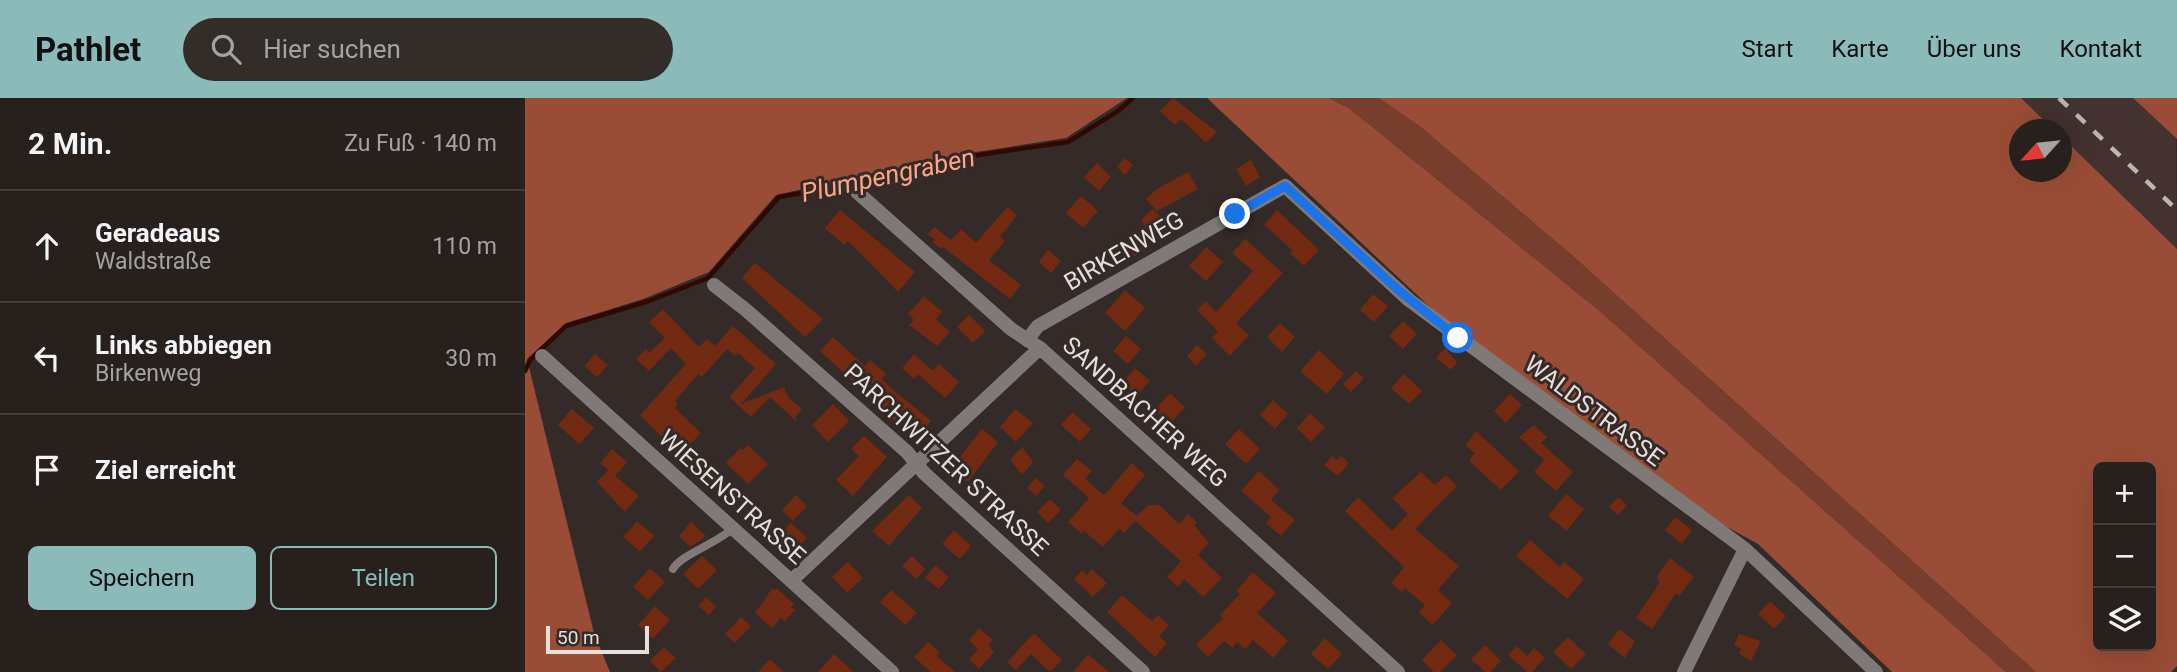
<!DOCTYPE html>
<html lang="de">
<meta charset="utf-8">
<style>
:root{--surface:#27201d;--page:#332d2a;--text:#f1f3f6;--muted:#a4a3a4;--line:#433e3b;--accent:#8bbbb9}
body{margin:0;font-family:Roboto,sans-serif;background:var(--page);color:var(--text)}
.controls{position:absolute;right:21px;bottom:21px;display:grid;overflow:hidden;border-radius:10px;box-shadow:0 7px 28px #0002}
.controls button{width:63px;height:63px;display:grid;place-items:center;padding:0;border:0;border-bottom:2px solid var(--line);background:var(--surface);color:var(--text);font:35px sans-serif}
.compass{position:absolute;left:1484px;top:21px;width:63px;height:63px;border-radius:50%;background:var(--surface);box-shadow:0 7px 28px #0002;rotate:243deg}
.scale{position:absolute;left:21px;bottom:18px;width:103px;box-sizing:border-box;padding-left:7px;border:4px solid #e4dedc;border-top:0;font-size:19px;line-height:24px;white-space:nowrap;color:#e4dedc;-webkit-text-stroke:5px #342a27;paint-order:stroke}
.stop{position:absolute;width:21px;height:21px;margin:-16px;border:5px solid #1a73e8;border-radius:50%;background:#fff}
.stop.end{background:#1a73e8;border-color:#fff;box-shadow:0 2px 7px #0008}
.list{margin:0;padding:0;list-style:none}
h2{display:flex;justify-content:space-between;align-items:center;height:91px;margin:0;padding:0 28px;font-size:30px}
h2 small{font-size:23px;font-weight:400;color:var(--muted)}
.list li{display:grid;grid-template-columns:46px 1fr auto;gap:21px;align-items:center;box-sizing:border-box;height:112px;padding:0 28px;border-top:2px solid var(--line)}
.list b{display:block;font-size:26px;white-space:nowrap}
.list p{margin:0;font-size:23px;white-space:nowrap;color:var(--muted)}
.list em{font-size:23px;font-style:normal;color:var(--muted)}
.actions{display:flex;gap:14px;padding:21px 28px}
.actions a{flex:1;padding:16px 0;border:2px solid var(--accent);border-radius:10px;text-align:center;font-size:24px;color:var(--accent)}
.actions .main{background:var(--accent);color:#111}
.icon{flex:none;width:38px;height:38px;fill:none;stroke:currentColor;stroke-width:2;stroke-linecap:round;stroke-linejoin:round}
.map{position:relative;flex:none;width:1652px;height:574px;overflow:hidden}
header{display:flex;align-items:center;gap:42px;box-sizing:border-box;height:98px;padding:0 35px;background:var(--accent);color:#111}
header strong{font-size:33px}
nav{display:flex;gap:38px;margin-inline-start:auto;font-size:24px}
.search{width:490px;height:63px;background:var(--page);display:flex;align-items:center;gap:18px;box-sizing:border-box;padding:0 24px;border-radius:38px;color:var(--muted);font-size:26px}
main{display:flex}
aside{flex:1;background:var(--surface)}
.map>svg:first-child{display:block}
</style>
<header>
<strong>Pathlet</strong>
<div class="search"><svg class="icon" aria-label="search" viewBox="0 0 24 24"><circle cx="10" cy="10" r="6"/><path d="M15 15l6 6"/></svg>Hier suchen</div>
<nav><a>Start</a><a>Karte</a><a>Über uns</a><a>Kontakt</a></nav>
</header>
<main>
<aside>
<h2>2 Min.<small>Zu Fuß · 140 m</small></h2>
<ul class="list">
<li><svg class="icon" aria-label="ahead" viewBox="0 0 24 24"><path d="M12 20V5M6 11l6-6 6 6"/></svg><div><b>Geradeaus</b><p>Waldstraße</p></div><em>110 m</em></li>
<li><svg class="icon" aria-label="left" viewBox="0 0 24 24"><path d="M17 20v-9H6M10 6l-5 5 5 5"/></svg><div><b>Links abbiegen</b><p>Birkenweg</p></div><em>30 m</em></li>
<li><svg class="icon" aria-label="arrive" viewBox="0 0 24 24"><path d="M6 21V4h12l-3 4 3 4H6"/></svg><div><b>Ziel erreicht</b></div></li>
</ul>
<div class="actions"><a class="main">Speichern</a><a>Teilen</a></div>
</aside>
<div class="map">
<svg width="1652" height="574" viewBox="0 0 1652 574">
<rect width="100%" height="100%" fill="#342a27"/>
<path fill="#43322f" d="M1496,0H1608L1651,40L1652,151L1537,39L1536,32L1528,31Z"/>
<path fill="#783e2d" d="M804,0H854L897,30L1049,159L1511,574H1481L1077,215L825,11Z"/>
<path fill="#9a4d36" fill-rule="evenodd" d="M0,0H602L541,40L426,58L251,97L184,174L118,201L41,225L2,261L69,535L85,574H0Z
M682,0H804L825,11L1077,215L1481,574H1367L1233,446L1193,424L907,211Z
M854,0H1496L1528,31L1494,32V74H1536L1537,39L1652,151V568L1646,574H1511L1049,159L897,30ZM1626,369V548H1573V369Z
M1608,0H1652V41L1651,40Z"/>
<g fill="none" stroke-linecap="round" stroke-linejoin="round">
<path stroke="#2f0901" stroke-width="4.5" d="M0,273L5,262L41,228L124,203L183,180L254,99L312,89L433,60L543,44L593,13L608,0"/>
</g>
<path fill="#722912" d="M648,0L692,34L681,45L656,21L650,27L635,13Z
M600,60L608,67L600,77L592,69Z
M726,62L735,79L721,88L711,71Z
M572,65L586,79L574,93L559,79Z
M663,74L673,91L632,113L621,101L632,91Z
M556,98L573,113L558,130L541,115Z
M482,109L492,117L475,139L480,143L464,162L496,187L485,201L418,149L417,151L407,144L410,142L403,136L409,129L426,142L436,131L451,145Z
M627,111L642,124L610,159L599,148L620,127L616,123Z
M315,112L390,174L373,194L323,143L319,147L300,130Z
M752,112L794,152L779,168L765,155L767,152L739,127Z
M720,141L758,175L711,225L724,237L705,258L687,240L693,233L672,212L681,203L691,214L728,173L707,155Z
M681,149L698,164L681,183L664,168Z
M523,152L536,163L526,175L514,164Z
M230,165L298,221L280,239L217,180Z
M600,192L620,210L600,233L580,215Z
M848,196L863,208L849,224L835,212Z
M399,198L417,214L411,221L425,234L412,248L384,227L389,222L383,216Z
M138,211L174,249L182,241L190,248L208,228L251,266L216,306L259,289L263,299L277,311L270,319L272,324L245,299L226,319L204,299L230,270L213,255L210,258L202,251L177,279L173,276L150,303L153,307L150,310L176,335L155,357L115,317L161,266L146,250L124,273L111,261L121,251L124,255L140,240L124,224Z
M444,217L460,233L448,245L432,229Z
M878,223L892,236L878,251L864,238Z
M755,225L770,239L757,254L742,239Z
M601,238L616,251L603,266L588,253Z
M308,239L340,268L345,262L361,276L357,281L367,291L406,323L390,341L295,253Z
M672,247L682,256L671,268L662,258Z
M920,250L932,264L926,272L911,260Z
M794,252L819,276L802,296L775,273Z
M70,256L83,267L72,279L59,268Z
M389,256L408,273L414,266L434,284L420,300L393,276L389,281L377,270Z
M610,270L625,283L612,298L597,285Z
M831,273L839,280L826,294L818,286Z
M879,276L897,293L884,306L866,290Z
M645,295L660,309L645,326L630,312Z
M985,296L997,307L981,325L969,313Z
M748,302L763,316L750,331L735,317Z
M308,306L324,323L303,344L287,327Z
M47,311L69,330L54,346L33,327Z
M490,311L508,325L491,344L475,329Z
M547,314L566,331L555,344L536,327Z
M785,315L800,329L786,344L772,330Z
M1009,327L1022,339L1016,345L1048,374L1031,393L1009,374L1019,362L994,339Z
M457,331L473,344L443,384L427,369Z
M714,331L735,351L721,366L700,346Z
M951,333L994,373L976,392L944,363L950,355L940,348Z
M339,338L362,359L328,398L311,382L334,358L326,351Z
M223,347L243,366L223,386L201,365L215,350L218,352Z
M497,349L508,364L497,377L485,362Z
M87,351L102,364L90,378L75,365Z
M807,358L812,362L816,358L824,365L813,378L799,367Z
M552,361L567,373L560,381L579,397L607,365L620,377L596,405L612,418L623,407H634L654,426L663,416L672,424L669,427L684,445L673,457L697,480L678,499L659,481L653,489L642,479L656,463L610,423L599,435L594,431L578,449L559,433L557,436L543,424L564,400L538,377Z
M83,372L114,398L100,414L72,384Z
M734,373L754,392L746,402L770,422L756,438L741,425L746,419L716,393Z
M896,374L910,387L921,377L932,388L890,431L934,468L913,492L927,505L908,527L894,515L900,507L880,490L877,494L866,485L879,469L820,413L833,399L867,433L883,416L867,400Z
M511,380L520,388L511,398L502,390Z
M1041,396L1059,411L1042,433L1023,418Z
M271,397L282,408L268,423L257,412Z
M384,397L397,410L364,448L347,433Z
M1093,399L1102,407L1093,417L1084,409Z
M525,401L536,412L523,425L512,414Z
M1150,419L1167,432L1157,446L1140,432Z
M112,423L129,438L115,454L98,439Z
M166,424L181,438L165,449L154,438Z
M266,425L282,440L267,457L250,442Z
M429,432L446,448L435,461L417,446Z
M1005,442L1035,469L1039,464L1059,481L1042,501L991,458Z
M177,458L192,472L173,491L158,476Z
M387,458L400,471L391,481L377,468Z
M1145,460L1169,479L1154,498L1151,495L1127,531L1111,520L1135,484L1132,481L1134,475Z
M323,464L338,480L322,495L307,479Z
M410,467L424,479L414,491L400,480Z
M125,470L140,484L123,502L108,489Z
M567,471L582,485L568,499L549,481L557,472L562,477Z
M728,474L751,495L732,515L763,543L748,560L728,542L721,551L712,544L708,550L699,543L683,559L671,547L698,520L695,517L715,496L711,493Z
M252,491L269,506L266,509L270,512L260,523L256,520L247,530L230,515L246,492Z
M366,492L392,515L380,527L355,504Z
M597,497L627,523L633,517L644,527L634,538L642,545L630,559L582,514Z
M181,499L191,509L184,517L173,508Z
M1245,503L1261,518L1249,531L1233,516Z
M130,508L145,522L128,541L113,527Z
M216,519L226,528L210,545L200,536Z
M454,530L468,542L463,547L469,554L454,571L444,561L453,552L444,542Z
M1094,531L1110,543L1100,560L1083,546Z
M509,535L537,562L525,574L506,556L491,572L482,564Z
M1214,536L1236,543L1226,563L1214,556L1216,551L1209,547Z
M1043,539L1061,556L1046,571L1028,554Z
M800,540L817,556L803,571L786,556Z
M916,542L932,557L915,574H909L897,562Z
M403,544L415,555L412,558L430,574H406L389,559Z
M960,547L976,563L965,574H960L946,561Z
M992,548L1002,558L1009,550L1020,560L1007,574H1002L983,557Z
M139,549L151,560L136,574L125,563Z
M309,556L328,574H293Z
M563,556L584,574H548Z
M245,561L259,574H233Z"/>
<g fill="none" stroke-linecap="round" stroke-linejoin="round">
<path stroke="#7f7a78" stroke-width="8" d="M148,471C155,457 193,445 208,430"/>
<path stroke="#7f7a78" stroke-width="14" d="M332,94L486,231L515,250L873,574
M189,187L221,212L382,354L399,375L618,574
M502,242L513,228L760,88L884,202L1220,451L1351,574
M17,258L367,574
M266,483L515,250
M1159,574L1220,451"/>
<path stroke="#bcb5b3" stroke-width="4.5" stroke-dasharray="12 12" stroke-linecap="butt" d="M1534,0L1652,112"/>
</g>
<g fill="none" stroke-linecap="round" stroke-linejoin="round">
<path stroke="#1a73e8" stroke-width="9" d="M710,116L760,88L872,191L933,240"/>
</g>
<g text-anchor="middle" stroke-width="6" stroke-linejoin="round" paint-order="stroke">
<g font-size="24" fill="#e4dedc" stroke="#342a27">
<text transform="translate(599 153) rotate(-30)" y="8">BIRKENWEG</text>
<text transform="translate(1069 313) rotate(37)" y="8">WALDSTRASSE</text>
<text transform="translate(620 314) rotate(42)" y="8">SANDBACHER WEG</text>
<text transform="translate(421 362) rotate(43)" y="8">PARCHWITZER STRASSE</text>
<text transform="translate(207 399) rotate(42)" y="8">WIESENSTRASSE</text>
</g>
<g font-size="26" font-style="italic" fill="#fca58a" stroke="#342a27">
<text transform="translate(363 77) rotate(-12)" y="9">Plumpengraben</text>
</g>
</g>
</svg>
<div class="controls">
<button>+</button>
<button>−</button>
<button><svg class="icon" aria-label="layers" viewBox="0 0 24 24"><path d="M12 4l9 5-9 5-9-5zM3 14l9 5 9-5"/></svg></button>
</div>
<svg class="compass" viewBox="-18 -18 36 36"><path d="M0-13l5 13h-10z" fill="#e53935"/><path d="M0 13l5-13h-10z" fill="#a4a3a4"/></svg>
<div class="scale">50 m</div>
<div class="stop" style="left:933px;top:240px"></div>
<div class="stop end" style="left:710px;top:116px"></div>
</div>
</main>
